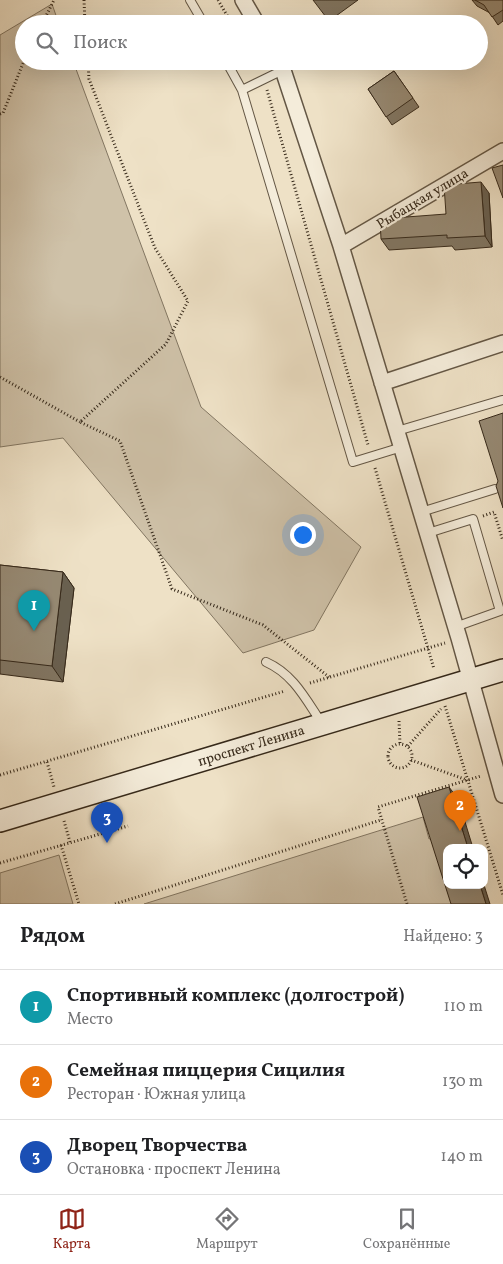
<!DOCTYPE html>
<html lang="ru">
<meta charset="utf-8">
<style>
:root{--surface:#fff;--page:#f6f6f6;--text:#202124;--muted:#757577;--line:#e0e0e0;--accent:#8f2418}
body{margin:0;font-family:Vollkorn,serif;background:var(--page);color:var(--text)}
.controls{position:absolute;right:15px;bottom:15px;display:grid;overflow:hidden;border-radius:10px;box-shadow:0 5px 20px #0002}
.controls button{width:45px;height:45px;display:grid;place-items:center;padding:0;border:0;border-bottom:1px solid var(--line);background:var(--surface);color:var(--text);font:25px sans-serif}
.you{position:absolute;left:302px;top:534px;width:18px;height:18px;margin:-12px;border:4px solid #fff;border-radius:50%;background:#1a73e8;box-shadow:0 0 0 8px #1a73e833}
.badge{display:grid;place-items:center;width:32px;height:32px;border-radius:50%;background:var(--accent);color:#fff;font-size:16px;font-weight:700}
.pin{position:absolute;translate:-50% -41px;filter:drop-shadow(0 1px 2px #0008)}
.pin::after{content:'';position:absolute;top:26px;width:18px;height:15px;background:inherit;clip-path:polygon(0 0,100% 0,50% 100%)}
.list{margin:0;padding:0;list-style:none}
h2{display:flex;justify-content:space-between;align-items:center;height:65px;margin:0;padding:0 20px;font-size:21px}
h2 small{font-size:16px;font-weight:400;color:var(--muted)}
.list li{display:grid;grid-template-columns:32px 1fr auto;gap:15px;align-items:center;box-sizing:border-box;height:75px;padding:0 20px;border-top:1px solid var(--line)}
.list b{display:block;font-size:19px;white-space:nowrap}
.list p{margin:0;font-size:16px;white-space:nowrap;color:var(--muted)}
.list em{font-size:16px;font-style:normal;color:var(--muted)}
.icon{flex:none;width:28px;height:28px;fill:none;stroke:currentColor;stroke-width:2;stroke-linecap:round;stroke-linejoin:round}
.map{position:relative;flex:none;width:503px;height:904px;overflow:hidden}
.search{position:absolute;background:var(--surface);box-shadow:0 5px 20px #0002;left:15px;right:15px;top:15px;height:55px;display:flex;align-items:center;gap:12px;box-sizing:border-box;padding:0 18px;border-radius:28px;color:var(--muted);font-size:19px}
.sheet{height:290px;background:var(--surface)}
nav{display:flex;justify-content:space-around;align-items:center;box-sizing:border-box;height:70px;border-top:1px solid var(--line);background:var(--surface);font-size:14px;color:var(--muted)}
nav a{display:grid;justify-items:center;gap:2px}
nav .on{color:var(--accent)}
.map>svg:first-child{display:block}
</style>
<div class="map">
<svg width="503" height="904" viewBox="0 0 503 904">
<rect width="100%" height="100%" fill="#eee1c6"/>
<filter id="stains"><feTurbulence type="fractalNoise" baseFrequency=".004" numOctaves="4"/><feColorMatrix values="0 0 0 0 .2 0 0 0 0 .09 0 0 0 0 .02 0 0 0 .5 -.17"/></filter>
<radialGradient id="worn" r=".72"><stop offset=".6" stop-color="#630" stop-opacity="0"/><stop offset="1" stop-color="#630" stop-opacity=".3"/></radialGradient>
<path fill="#cfc2a9" stroke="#827662" d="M52,4L59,24H24V61H73L201,407L361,547L314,630L243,653L63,438L0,447V35Z
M423,817L429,839L448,834L447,885L469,904H144Z
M59,855L73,904H0V873Z"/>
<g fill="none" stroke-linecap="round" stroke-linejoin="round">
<g stroke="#645745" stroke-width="10">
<path id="lane" d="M190,0L204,24
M226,61L242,90L353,462L402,447
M242,90L283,70
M397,431L502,400
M421,512L495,489
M428,533L473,519L500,611L455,627
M266,662C293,674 305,698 321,722"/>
</g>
<g stroke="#645745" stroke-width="18">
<path id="street" d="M243,0L257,24
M278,61L283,70L341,246L459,638L503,795
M341,246L503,151
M382,383L503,343"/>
</g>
<g stroke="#36291a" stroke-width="24">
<path id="secondary" d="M0,821L503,670"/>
</g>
<path stroke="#36291a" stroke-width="3" stroke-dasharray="1 2.5" stroke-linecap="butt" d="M84,0L85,24
M218,0L232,24
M42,24L54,0
M88,61L89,79L155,248L188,301L166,344L80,422L120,441L172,589L263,625L329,677
M254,61L258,69
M267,90L368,445
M0,114L3,113L24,61
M0,377L80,422
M375,468L434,669
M483,516L494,512L503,541
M310,683L445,643
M445,706L503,895
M399,721L400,744
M388 756a12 12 0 1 1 24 0a12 12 0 1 1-24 0Z
M408,746L441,709
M411,760L467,780
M47,762L54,787
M0,775L285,691
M64,821L70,842
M61,845L79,904
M0,863L128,826
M115,904L381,820
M407,904L378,807L481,776"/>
<use href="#lane" stroke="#f4ecda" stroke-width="8"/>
<use href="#street" stroke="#f4ecda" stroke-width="15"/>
<use href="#secondary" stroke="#f4ecda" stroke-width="21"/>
</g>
<path fill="#817663" stroke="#36291a" d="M313,0H358L329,21Z
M472,0H503V21L498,25L490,13L477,6Z
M394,71L419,107L392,125L368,89Z
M489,193L492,247L455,250L452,246L389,250L381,239L446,214Z
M0,565L63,572L74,588L63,682L0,674Z"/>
<path fill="#696050" stroke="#36291a" d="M481,182L489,193L492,247L485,236Z
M63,572L74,588L63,682L52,666Z
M449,787L458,799L473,848H468Z
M480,885H484L490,904H486Z"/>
<path fill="#968973" stroke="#36291a" d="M475,0H503V10L492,17L484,5Z
M394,71L413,98L386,117L368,89Z
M503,165V198L492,168Z
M481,182L485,236L447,238V235L381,239L380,219L446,214L444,185Z
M503,413V508L496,486L498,481L479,421Z
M0,565L63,572L52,666L0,660Z
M449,787L468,848H447V885H480L486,904H451L417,797Z"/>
<g text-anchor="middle" stroke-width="4.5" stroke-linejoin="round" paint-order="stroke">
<g font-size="14" fill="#36291a" stroke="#f4ecda">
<text transform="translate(422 198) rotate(-31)" y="5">Рыбацкая улица</text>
<text transform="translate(251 745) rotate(-17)" y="5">проспект Ленина</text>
</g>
</g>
<rect width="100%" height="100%" filter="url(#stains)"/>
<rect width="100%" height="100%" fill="url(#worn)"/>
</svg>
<div class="controls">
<button><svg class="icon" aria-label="locate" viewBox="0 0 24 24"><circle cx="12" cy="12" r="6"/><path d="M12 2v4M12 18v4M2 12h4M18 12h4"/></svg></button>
</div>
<div class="you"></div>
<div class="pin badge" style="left:34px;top:631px;background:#0f9aa8">1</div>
<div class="pin badge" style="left:460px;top:831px;background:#e8710a">2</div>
<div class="pin badge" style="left:107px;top:843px;background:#1a4fb4">3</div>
<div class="search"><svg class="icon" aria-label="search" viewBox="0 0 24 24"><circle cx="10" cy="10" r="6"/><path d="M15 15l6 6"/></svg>Поиск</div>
</div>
<section class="sheet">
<h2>Рядом<small>Найдено: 3</small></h2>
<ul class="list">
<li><span class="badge" style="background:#0f9aa8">1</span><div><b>Спортивный комплекс (долгострой)</b><p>Место</p></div><em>110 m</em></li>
<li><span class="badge" style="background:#e8710a">2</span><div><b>Семейная пиццерия Сицилия</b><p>Ресторан · Южная улица</p></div><em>130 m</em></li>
<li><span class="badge" style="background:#1a4fb4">3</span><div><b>Дворец Творчества</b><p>Остановка · проспект Ленина</p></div><em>140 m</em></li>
</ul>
</section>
<nav>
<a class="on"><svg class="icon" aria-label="map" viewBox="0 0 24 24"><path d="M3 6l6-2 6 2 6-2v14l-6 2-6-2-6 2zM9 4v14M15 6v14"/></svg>Карта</a>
<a><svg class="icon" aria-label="directions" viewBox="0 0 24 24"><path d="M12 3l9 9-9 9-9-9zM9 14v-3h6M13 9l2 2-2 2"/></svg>Маршрут</a>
<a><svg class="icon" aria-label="saved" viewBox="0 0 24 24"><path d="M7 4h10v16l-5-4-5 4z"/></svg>Сохранённые</a>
</nav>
